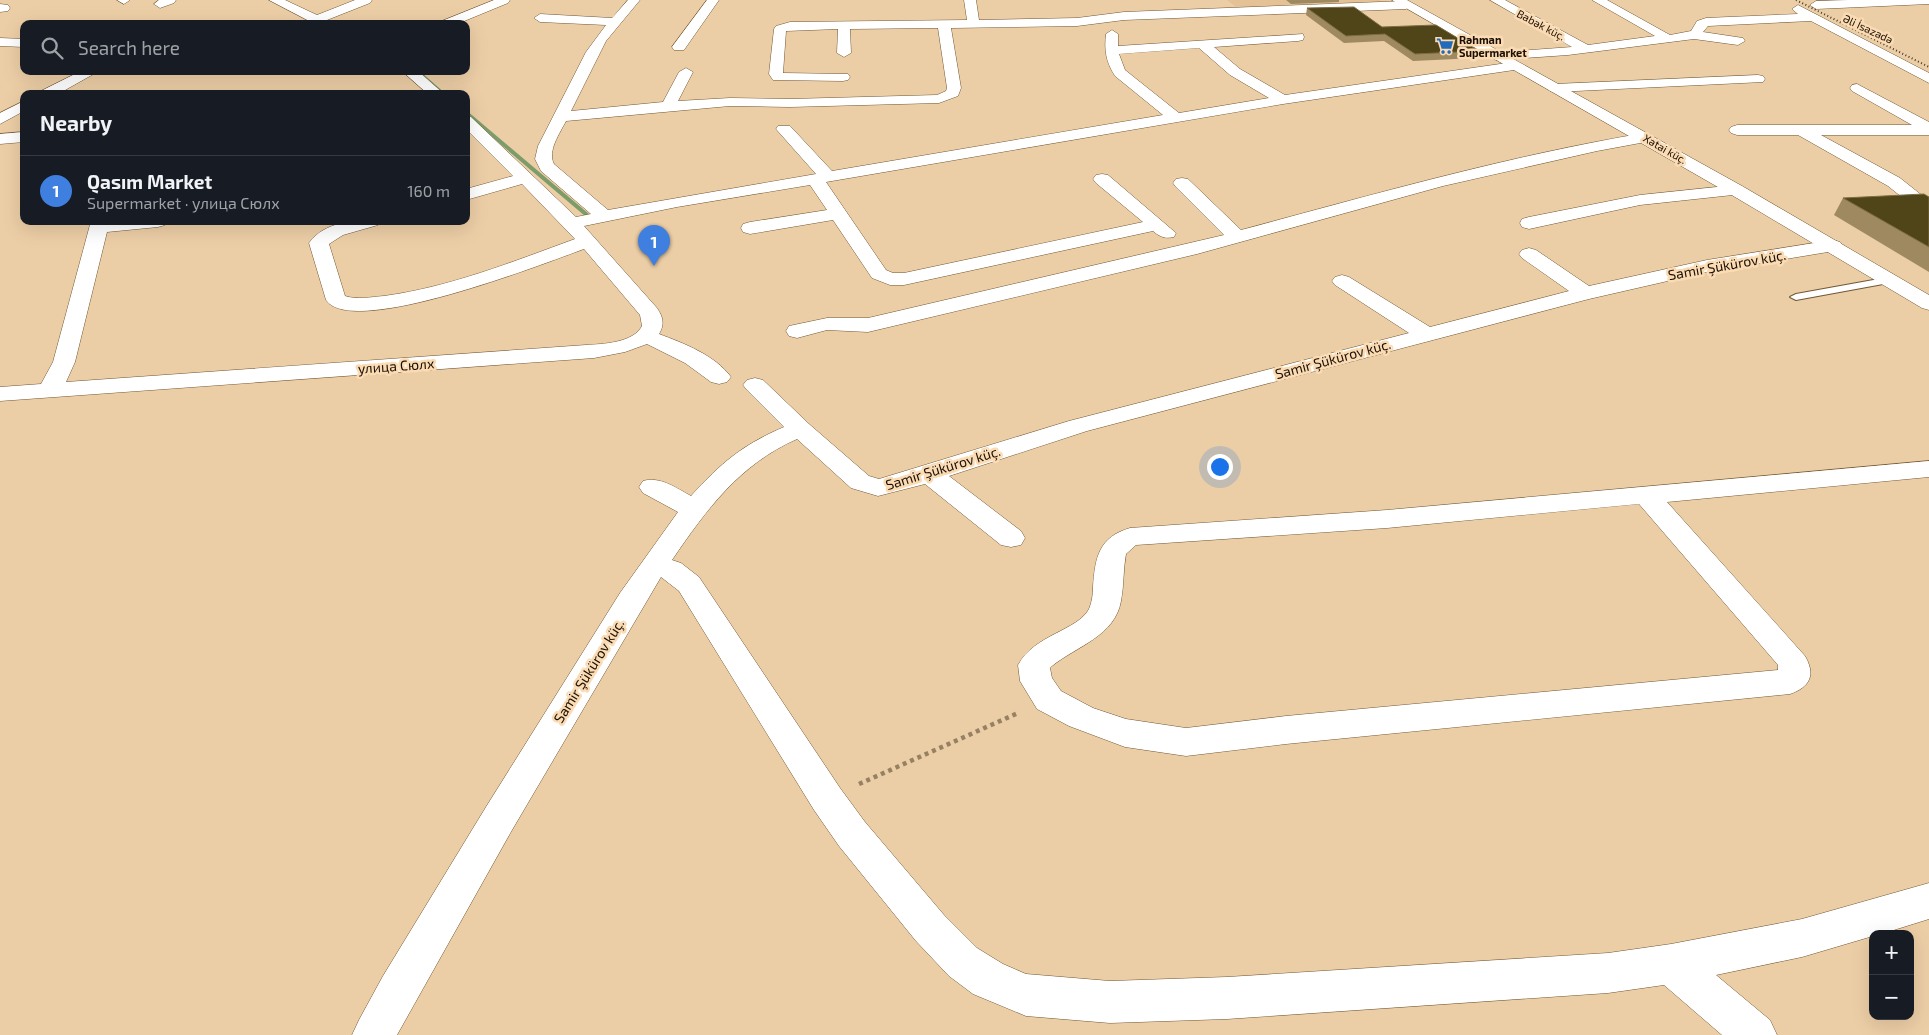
<!DOCTYPE html>
<meta charset="utf-8">
<style>
:root{--surface:#171b24;--page:#242831;--text:#f1f3f6;--muted:#9ea1a6;--line:#363941;--accent:#236aba}
body{margin:0;font-family:"Exo 2",sans-serif;background:var(--page);color:var(--text)}
.controls{position:absolute;right:15px;bottom:15px;display:grid;overflow:hidden;border-radius:10px;box-shadow:0 5px 20px #0002}
.controls button{width:45px;height:45px;display:grid;place-items:center;padding:0;border:0;border-bottom:1px solid var(--line);background:var(--surface);color:var(--text);font:25px sans-serif}
.you{position:absolute;left:1219px;top:466px;width:18px;height:18px;margin:-12px;border:4px solid #fff;border-radius:50%;background:#1a73e8;box-shadow:0 0 0 8px #1a73e833}
.badge{display:grid;place-items:center;width:32px;height:32px;border-radius:50%;background:var(--accent);color:#fff;font-size:16px;font-weight:700}
.pin{position:absolute;translate:-50% -41px;filter:drop-shadow(0 1px 2px #0008)}
.pin::after{content:'';position:absolute;top:26px;width:18px;height:15px;background:inherit;clip-path:polygon(0 0,100% 0,50% 100%)}
.list{margin:0;padding:0;list-style:none}
h2{display:flex;justify-content:space-between;align-items:center;height:65px;margin:0;padding:0 20px;font-size:21px}
h2 small{font-size:16px;font-weight:400;color:var(--muted)}
.list li{display:grid;grid-template-columns:32px 1fr auto;gap:15px;align-items:center;box-sizing:border-box;height:70px;padding:0 20px;border-top:1px solid var(--line)}
.list b{display:block;font-size:19px;white-space:nowrap}
.list p{margin:0;font-size:16px;white-space:nowrap;color:var(--muted)}
.list em{font-size:16px;font-style:normal;color:var(--muted)}
.icon{flex:none;width:28px;height:28px;fill:none;stroke:currentColor;stroke-width:2;stroke-linecap:round;stroke-linejoin:round}
.map{position:relative;flex:none;width:1929px;height:1035px;overflow:hidden}
.search{position:absolute;background:var(--surface);box-shadow:0 5px 20px #0002;left:20px;top:20px;width:450px;height:55px;display:flex;align-items:center;gap:12px;box-sizing:border-box;padding:0 18px;border-radius:10px;color:var(--muted);font-size:19px}
.panel{position:absolute;background:var(--surface);box-shadow:0 5px 20px #0002;left:20px;top:90px;width:450px;height:135px;border-radius:10px}
.map>svg:first-child{display:block}
</style>
<div class="map">
<svg width="1929" height="1035" viewBox="0 0 1929 1035">
<rect width="100%" height="100%" fill="#eccea6"/>
<path fill="#e5c295" d="M1227,0H1379L1385,4L1237,8Z"/>
<g fill="none" stroke-linecap="round" stroke-linejoin="round">
<path fill="#7c9c69" fill-rule="evenodd" d="M420,72L422,73L446,94H440L418,75Z
M466,110L589,214V216H585L466,115Z"/>
<g stroke="#715733" stroke-width="2">
<path id="lane" d="M1890,277L1896,280L1894,282L1796,300L1790,297L1796,294Z"/>
</g>
<g stroke="#715733" stroke-width="1">
<path id="street" d="M117,0H130L124,4Z
M159,0H176L174,3L160,8L154,4Z
M269,0H285L317,15L355,0H372L370,3L327,20L332,24H315Z
M494,0H510L508,3L457,24H440L442,21Z
M628,0H640L606,41L571,111L663,102L679,72L686,68L693,72L678,101L730,98L790,99L937,95L946,91L947,88L938,28L850,29L851,53L844,57L837,53L838,29L786,31L783,73L848,74L850,77L848,80L843,81L773,80L769,74L774,29L776,26L790,22L967,20L964,0H976L979,20L1077,18L1124,12L1406,1L1412,5L1406,9L1124,20L1077,26L951,28L961,88L958,96L939,103L790,107L730,106L566,121C560,133 547,151 554,164L608,210L816,174L776,129L778,126H790L832,171L1163,115L1115,76C1106,62 1104,50 1106,34L1112,30L1118,34V46L1303,34L1304,37L1303,40L1298,41L1214,47L1240,69L1285,95L1514,62L1521,66L1514,70L1283,104L826,182L886,270L893,273H904L1143,222L1096,183L1093,179L1096,175L1102,174L1108,175L1176,233L1174,237C1165,239 1160,237 1153,231L904,285H890L872,278L833,220L750,234L743,232L741,228L743,224L750,222L827,210L810,185L677,207L584,226L657,308C663,317 665,324 659,334C683,343 715,355 731,377L727,382L719,384L711,382L685,363L647,344L625,352L594,358L0,401V387L41,384L53,362L91,221H167L165,225L158,227L107,232L75,362L66,382L586,345C603,344 633,343 642,326L640,315L584,249C545,263 352,339 326,300L309,243C326,220 355,221 380,221L378,225L343,235L329,244L345,296C357,300 371,297 384,296C450,287 512,262 575,239L522,184L466,200V189L513,176L466,129V115L471,117L576,217L591,214L541,171L535,159L538,146L586,52L606,25L540,22L534,18L540,14L612,18ZM1199,48L1230,75L1269,98L1179,113L1125,70L1119,54Z
M707,0H719L684,50H674L672,47Z
M1490,0H1505L1588,45L1655,36L1592,0H1607L1670,35L1691,31L1697,21L1706,18L1798,14L1792,9L1798,5L1929,73V83L1811,21L1708,26L1703,32L1743,38L1745,41L1738,45L1694,39L1568,55L1496,60L1489,56L1491,53L1572,47Z
M1848,0H1929V4L1816,9L1810,5L1816,1Z
M0,4L8,5L10,8L8,11L0,12Z
M0,38L24,39V47L0,46Z
M81,71H99L58,94H39L41,91Z
M402,71H418L444,94H428Z
M1758,75L1763,76L1765,79L1763,82L1555,92L1550,91L1548,88L1550,85L1555,84Z
M1857,84L1929,122V135H1821L1900,178L1929,201V215L1923,214L1888,186L1798,135H1737L1731,133L1729,130L1731,127L1737,125H1912L1852,91L1850,88L1852,85Z
M24,101V111L0,124V113Z
M24,132V142L0,144V134Z
M1645,133L1651,135L1653,138L1651,141L1597,151L1443,186L1197,254L868,332L827,330L797,338L789,336L786,331L789,326L827,318H868L1224,235L1176,187L1173,183L1176,179L1182,178L1188,179L1241,230C1375,194 1508,156 1645,133Z
M1736,185L1742,186L1745,190L1742,194L1640,205L1529,229L1522,227L1520,223L1522,219L1529,217L1640,195Z
M1833,240L1840,242L1843,246L1840,250L1707,272L1589,299L1087,431L949,476L1021,531L1025,538L1021,545L1011,547L1001,545L925,484L878,496L851,488L797,439C740,464 706,510 672,560L681,563L699,577L840,788L865,822L944,915L977,948L1003,964L1026,974L1110,981L1227,977L1608,953L1671,944L1802,919L1929,883V919L1881,934H1873V936L1802,957L1716,975L1770,1020L1777,1035H1722L1664,985L1608,993L1227,1019L1110,1023L1026,1016L973,994L949,976L916,941L839,846L814,810L679,591L661,577L512,830L397,1035H352L359,1020L383,976L486,807L620,593L678,512L643,493L639,487L643,481C660,476 676,488 691,496C721,463 742,445 784,427L747,390L743,385L747,380L755,378L763,380L809,424L869,476L879,479L1069,421L1409,333L1335,285L1332,281L1335,277L1342,275L1349,277L1430,327L1569,291L1522,258L1519,254L1522,250L1529,248L1536,250L1589,286L1707,260Z
M1929,461V477L1667,502L1805,656C1816,675 1810,687 1790,694L1286,744L1186,756L1125,747L1069,726L1037,709L1020,681L1018,665C1035,634 1077,631 1089,609C1092,602 1093,594 1093,587C1095,557 1099,537 1130,528L1387,510ZM1639,504L1778,665V670L1286,716L1186,728L1126,719L1093,708L1061,691L1052,678L1050,668L1052,666C1077,646 1115,636 1121,601C1124,586 1123,570 1126,554L1136,545L1387,528Z"/>
</g>
<g stroke="#715733" stroke-width="1">
<path id="secondary" d="M1392,0H1407L1742,186L1929,295V310L1922,308L1730,194Z"/>
</g>
<path stroke="#978164" stroke-width="4.5" stroke-dasharray="4 4" stroke-linecap="butt" d="M859,784L1018,713"/>
<use href="#lane" fill="#fff" fill-rule="evenodd"/>
<use href="#street" fill="#fff" fill-rule="evenodd"/>
<use href="#secondary" fill="#fff" fill-rule="evenodd"/>
<path stroke="#493927" stroke-width="2" stroke-dasharray="1 2.5" stroke-linecap="butt" d="M1796,0L1929,67"/>
</g>
<path fill="#9e8960" d="M1286,0H1339V2L1291,4Z
M1307,8L1382,27L1479,51L1477,58L1413,61L1384,41L1344,43L1306,15Z
M1929,197V272L1834,215L1843,198Z"/>
<path fill="#504419" stroke="#7f6d43" d="M1354,7L1382,27L1436,25L1479,51L1415,54L1385,34L1346,36L1307,8Z
M1924,194L1929,197V247L1843,198Z"/>
<defs>
<g id="supermarket-bare" transform="scale(1.35)"><path d="M-6-5.5h2.5l.6 2H6L4.5 2H-2.5L-4.4-4H-6ZM-1.5 3.2a1.3 1.3 0 1 0 .1 0ZM3 3.2a1.3 1.3 0 1 0 .1 0Z" fill="#236aba" stroke="#fadbb3" stroke-width="2.5" paint-order="stroke"/></g>
</defs>
<g fill-rule="evenodd">
<use href="#supermarket-bare" x="1445" y="46"/>
</g>
<g text-anchor="middle" stroke-width="5" stroke-linejoin="round" paint-order="stroke">
<g font-size="11" fill="#1a0f03" stroke="#fadbb3">
<text transform="translate(1541 25) rotate(28)" y="4">Babək küç.</text>
<text transform="translate(1868 29) rotate(25)" y="4">Əli İsazadə</text>
<text transform="translate(1665 149) rotate(30)" y="4">Xətai küç.</text>
</g>
<g font-size="11" font-weight="bold" fill="#1a0f03" stroke="#fadbb3" text-anchor="start">
<text x="1459" y="44">Rəhman<tspan x="1459" dy="13">Supermarket</tspan></text>
</g>
<g font-size="14" fill="#1a0f03" stroke="#fadbb3">
<text transform="translate(1727 265) rotate(-10)" y="5">Samir Şükürov küç.</text>
<text transform="translate(1333 359) rotate(-15)" y="5">Samir Şükürov küç.</text>
<text transform="translate(396 366) rotate(-4)" y="5">улица Сюлх</text>
<text transform="translate(943 468) rotate(-17)" y="5">Samir Şükürov küç.</text>
<text transform="translate(589 671) rotate(-58)" y="5">Samir Şükürov küç.</text>
</g>
</g>
</svg>
<div class="controls">
<button>+</button>
<button>−</button>
</div>
<div class="you"></div>
<div class="pin badge" style="left:654px;top:266px;background:#3f7fe0">1</div>
<div class="search"><svg class="icon" aria-label="search" viewBox="0 0 24 24"><circle cx="10" cy="10" r="6"/><path d="M15 15l6 6"/></svg>Search here</div>
<section class="panel">
<h2>Nearby<small></small></h2>
<ul class="list">
<li><span class="badge" style="background:#3f7fe0">1</span><div><b>Qasım Market</b><p>Supermarket · улица Сюлх</p></div><em>160 m</em></li>
</ul>
</section>
</div>
